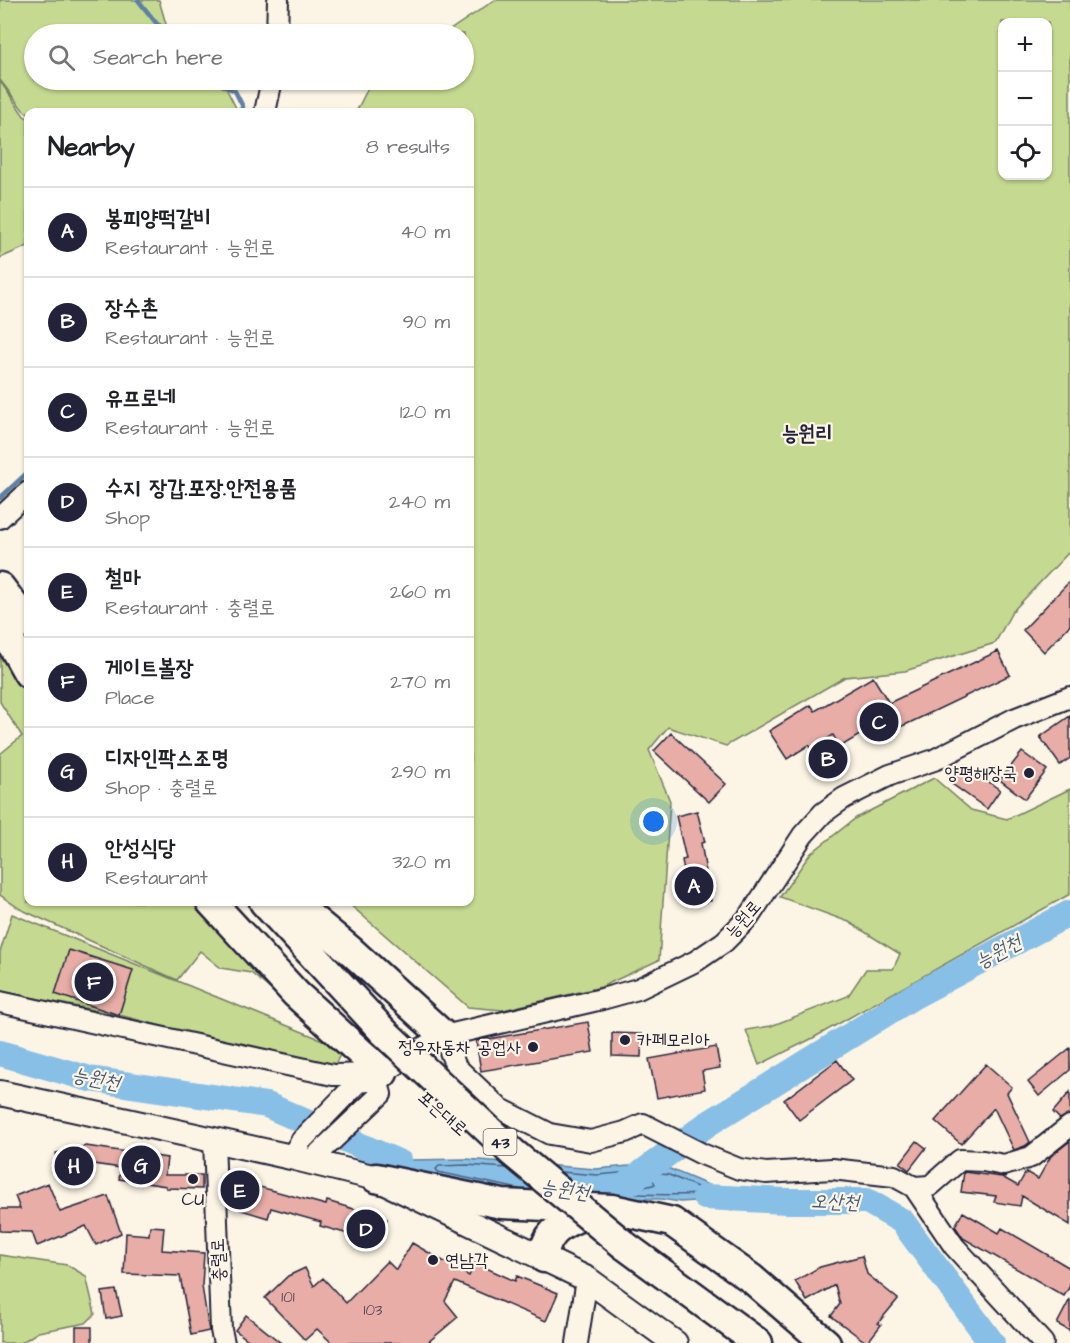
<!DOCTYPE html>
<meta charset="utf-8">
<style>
:root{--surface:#fff;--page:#f6f6f6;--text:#202124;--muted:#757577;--line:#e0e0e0;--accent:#22223b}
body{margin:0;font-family:"Architects Daughter","Poor Story",sans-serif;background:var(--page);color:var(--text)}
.controls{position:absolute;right:18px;top:18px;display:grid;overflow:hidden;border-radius:12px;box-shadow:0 2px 4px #0004}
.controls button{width:54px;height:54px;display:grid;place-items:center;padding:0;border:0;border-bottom:2px solid var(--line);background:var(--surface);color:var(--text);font:30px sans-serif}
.you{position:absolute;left:654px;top:822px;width:21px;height:21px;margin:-15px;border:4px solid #fff;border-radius:50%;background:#1a73e8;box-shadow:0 0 0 9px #1a73e833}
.badge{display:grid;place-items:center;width:39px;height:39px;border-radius:50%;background:var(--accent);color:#fff;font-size:20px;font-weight:700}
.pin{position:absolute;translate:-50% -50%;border:3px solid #fff;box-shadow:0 2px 6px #0006}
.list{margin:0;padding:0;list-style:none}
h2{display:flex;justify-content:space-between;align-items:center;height:78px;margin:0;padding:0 24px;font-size:26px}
h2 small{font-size:20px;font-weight:400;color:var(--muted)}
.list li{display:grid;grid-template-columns:39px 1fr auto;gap:18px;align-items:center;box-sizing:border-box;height:90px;padding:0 24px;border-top:2px solid var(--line)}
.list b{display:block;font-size:22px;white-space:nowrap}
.list p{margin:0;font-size:20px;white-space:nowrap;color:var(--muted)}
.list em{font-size:20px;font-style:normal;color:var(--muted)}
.icon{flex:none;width:33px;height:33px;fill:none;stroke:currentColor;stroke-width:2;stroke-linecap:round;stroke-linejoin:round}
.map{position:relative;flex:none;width:1070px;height:1343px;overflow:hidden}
.search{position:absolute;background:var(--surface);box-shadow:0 2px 4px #0004;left:24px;top:24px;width:450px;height:66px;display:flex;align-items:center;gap:15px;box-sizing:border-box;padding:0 21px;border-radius:33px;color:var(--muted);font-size:22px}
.panel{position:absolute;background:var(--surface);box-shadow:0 2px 4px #0004;left:24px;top:108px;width:450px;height:798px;border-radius:12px}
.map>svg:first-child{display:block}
</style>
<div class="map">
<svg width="1070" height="1343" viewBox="0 0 1070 1343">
<rect width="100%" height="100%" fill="#fcf5e5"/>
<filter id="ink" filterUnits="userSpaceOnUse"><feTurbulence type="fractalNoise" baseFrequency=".0167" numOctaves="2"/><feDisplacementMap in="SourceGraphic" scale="12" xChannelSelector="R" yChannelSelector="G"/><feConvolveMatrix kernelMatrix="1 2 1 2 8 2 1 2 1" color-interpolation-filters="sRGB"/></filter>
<g filter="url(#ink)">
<path fill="#c5da90" stroke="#747e66" stroke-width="1.5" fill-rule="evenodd" d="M0,0H159L168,31L172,34H34V80H222L238,112H28V114L23,110L0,80Z
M495,0H1070V551L1012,612L995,643L905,671L845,677L726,746L668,727L649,750L670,801L659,960L601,987L503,1010L468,1007L347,902H470V112H356L372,80H464V34H444ZM1002,22H1048V176H1002Z
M0,81L24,116L28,118V246L0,258Z
M0,650L28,693V902H196L218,928L327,1037L251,973L221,968L200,951L177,980L20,909L0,895V754L22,736L0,702Z
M934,778L971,810L1007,819L1070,789V894L813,1038L759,1065L746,1030L771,1026L848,996L866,969H893L900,954L849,922L780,897L810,854L856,818Z
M12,914L325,1041L335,1045L340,1055L332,1070L123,1016L0,991V952Z
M0,1255L67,1265L86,1276L95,1314L86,1323L38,1332L21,1343H0Z"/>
<path fill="#88bfe6" stroke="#5f80a2" stroke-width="1.5" d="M378,1140L410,1160L466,1159L596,1169L640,1165L670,1169L739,1198L680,1202L661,1199H588L523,1196L358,1159Z"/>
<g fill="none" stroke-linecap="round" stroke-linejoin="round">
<path stroke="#4b617f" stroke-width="1.5" d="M506,1168L467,1165L439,1166L436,1169L438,1172L519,1189
M561,1172L597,1175L641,1171L669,1175L702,1189L704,1192L701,1194C672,1196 643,1194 614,1193
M641,1178L653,1180L655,1184C647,1188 628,1188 620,1184L622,1180Z"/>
<path stroke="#5f80a2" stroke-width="4.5" d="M138,0L157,24L175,34
M219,80L222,85L235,91L243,107L239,112
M0,498L28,472"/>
<path stroke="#88bfe6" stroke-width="26" d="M0,1053L90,1079L267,1105L400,1163
M623,1187L706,1125L914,996L1070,913
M705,1197L787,1201H867L902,1221L992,1343"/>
</g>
<path fill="#e8ada7" stroke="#22223b" stroke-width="1.5" d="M1070,581V625L1044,652L1023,630Z
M998,651L1010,675L907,724L875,737L871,728L840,747L833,735L812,749L809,745L787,759L769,731L811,705L815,711L873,677L889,703Z
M1070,716V758L1060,765L1040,737Z
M671,733L726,784L709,802L654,751Z
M1022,752L1047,770L1025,799L1000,780Z
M965,765L1000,790L987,809L952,784Z
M697,811L705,842L701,843L711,901L690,905L682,860L686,859L676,816Z
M69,950L133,970L119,1015L55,994Z
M588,1022L593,1052L481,1071L476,1041Z
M612,1033L642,1034L641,1057L612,1056Z
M716,1047L720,1068L702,1071L705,1089L657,1098L649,1059Z
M1070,1048V1070L1039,1096L1028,1082Z
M837,1060L852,1080L799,1120L784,1100Z
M986,1064L1012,1087L1007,1093L1030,1142L1025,1146L1014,1150L994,1108L961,1144L935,1121Z
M1070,1092V1114L1060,1119L1053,1112Z
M917,1141L926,1148L909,1170L900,1163Z
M1070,1141V1225L1022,1196L1020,1206L994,1202L996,1196L961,1192L964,1172L1002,1177L1018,1186L1026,1172L1038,1179L1051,1156Z
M86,1146L167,1158L165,1175H202V1189L166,1188V1186L119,1179L121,1168L85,1163L88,1173L62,1179L56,1153Z
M234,1180L326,1205L327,1201L387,1219L380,1243L320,1226L321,1222L271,1208L268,1218L228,1206V1199Z
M48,1183L60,1212L108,1196L121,1233L96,1245L86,1226L37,1246L32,1232L0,1231V1209H20L15,1196Z
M963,1212L999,1233L1002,1228L1070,1268V1286L1064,1296L963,1238L955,1226Z
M150,1226L164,1227L162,1250L204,1253L202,1286L209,1331L191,1335L180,1276L124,1274L126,1233L149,1235Z
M412,1243L469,1276L475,1263L515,1281L517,1276L558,1293L546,1321L455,1282L445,1301L458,1317L427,1343H332L317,1329L305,1340L265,1298L288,1276L305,1268L314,1286L323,1278L346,1303L387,1261L396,1270Z
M862,1256L867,1274L898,1299L878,1323L881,1325L867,1343L831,1316L840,1304L835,1285L807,1301L795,1281L820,1267Z
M116,1290L122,1316L106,1319L102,1292Z
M1070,1299V1331L1057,1324Z
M246,1315L281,1343H252L235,1330Z
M76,1327H92V1343H76Z"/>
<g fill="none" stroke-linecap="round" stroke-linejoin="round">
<g stroke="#22223b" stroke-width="24">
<path id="minor" d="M277,34L278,0
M265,112L272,80
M0,518L28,492
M0,1002L333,1075L373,1074
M444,1036L456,1067L499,1108L550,1134L591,1141L625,1132L643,1124L702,1154L739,1169L766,1173L832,1169L894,1176L914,1187L954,1246L1043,1343
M214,1140L221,1330L224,1343
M291,1157L301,1141L358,1082L377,1080L383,1073L417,1051L444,1036L602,999L638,989L696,961L724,942L749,917L803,835L823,813L844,798L890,775L934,760L1014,719L1070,697
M323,1166L319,1153L381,1094L377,1080
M914,1187L930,1186L960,1160L983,1161L1004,1165L1031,1157L1070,1126
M577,1343L587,1279"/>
</g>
<g stroke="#22223b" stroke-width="28">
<path id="major" d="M0,1093L291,1157L376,1178L587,1279L675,1343"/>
</g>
<g stroke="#22223b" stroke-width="33">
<path id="highway" d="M0,587L28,624
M0,623L28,673
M211,902L296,994L383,1073
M264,902L383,1031
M292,902L351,951L444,1036
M376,1178L502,1204L612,1209L672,1222L752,1279L826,1343
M624,1245L758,1343
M544,1258C544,1229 571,1219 595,1211"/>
</g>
<use href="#minor" stroke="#fcf5e5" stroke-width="20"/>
<use href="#major" stroke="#fcf5e5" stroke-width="24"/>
<use href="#highway" stroke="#fcf5e5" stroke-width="28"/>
<g stroke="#22223b" stroke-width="33" stroke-linecap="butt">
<path id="highway-bridge" d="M383,1031L513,1153L624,1245"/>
</g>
<use href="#highway-bridge" stroke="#fcf5e5" stroke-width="28"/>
</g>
</g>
<g fill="#22223b" stroke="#fcf5e5" stroke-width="2">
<circle cx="1029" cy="773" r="6"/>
<circle cx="625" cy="1040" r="6"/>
<circle cx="533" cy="1047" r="6"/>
<circle cx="193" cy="1179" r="6"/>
<circle cx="433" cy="1260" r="6"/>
</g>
<g text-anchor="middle" stroke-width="4.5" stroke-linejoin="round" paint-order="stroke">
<g font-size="15" fill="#544556">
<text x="288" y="1302">101</text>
<text x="373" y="1315">103</text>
</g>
<rect fill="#fcf5e5" stroke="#63616e" stroke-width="1.5" x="483.5" y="1129" width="33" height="26" rx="4.5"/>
<g font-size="16" font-weight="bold" fill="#22223b">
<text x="500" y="1148">43</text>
</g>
<g font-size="18" fill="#22223b" stroke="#fcf5e5" text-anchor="end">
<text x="1017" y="779">양평해장국</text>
<text x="637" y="1046" text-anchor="start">카페모리아</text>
<text x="521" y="1053">정우자동차 공업사</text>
<text x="193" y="1205" text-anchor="middle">CU</text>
<text x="445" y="1266" text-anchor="start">연남각</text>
</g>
<g font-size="18" fill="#22223b" stroke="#fcf5e5">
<text transform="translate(743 919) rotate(-49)" y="6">능원로</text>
<text transform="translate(443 1113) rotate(41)" y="6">포은대로</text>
<text transform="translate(218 1260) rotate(-92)" y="6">충렬로</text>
</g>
<g font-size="20" font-style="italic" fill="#465977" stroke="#fcf5e5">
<text transform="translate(998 951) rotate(-28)" y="7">능원천</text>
<text transform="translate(96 1078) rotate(11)" y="7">능원천</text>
<text transform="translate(565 1189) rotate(8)" y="7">능원천</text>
<text transform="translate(835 1201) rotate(2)" y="7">오산천</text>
</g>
<g font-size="21" font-weight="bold" fill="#22223b" stroke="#fcf5e5">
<text x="807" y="440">능원리</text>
</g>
</g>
</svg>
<div class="controls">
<button>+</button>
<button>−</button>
<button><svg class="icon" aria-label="locate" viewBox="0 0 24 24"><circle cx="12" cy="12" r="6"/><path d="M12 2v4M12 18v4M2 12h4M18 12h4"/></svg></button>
</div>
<div class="you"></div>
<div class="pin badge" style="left:694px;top:886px">A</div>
<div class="pin badge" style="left:828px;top:759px">B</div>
<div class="pin badge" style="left:879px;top:722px">C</div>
<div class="pin badge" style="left:366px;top:1229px">D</div>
<div class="pin badge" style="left:240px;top:1190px">E</div>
<div class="pin badge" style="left:94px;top:982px">F</div>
<div class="pin badge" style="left:141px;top:1165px">G</div>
<div class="pin badge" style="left:74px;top:1166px">H</div>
<div class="search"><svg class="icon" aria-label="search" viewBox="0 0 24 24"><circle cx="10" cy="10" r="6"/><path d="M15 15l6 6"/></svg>Search here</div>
<section class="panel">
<h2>Nearby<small>8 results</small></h2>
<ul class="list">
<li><span class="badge">A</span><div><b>봉피양떡갈비</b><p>Restaurant · 능원로</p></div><em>40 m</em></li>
<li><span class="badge">B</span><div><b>장수촌</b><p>Restaurant · 능원로</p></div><em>90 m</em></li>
<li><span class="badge">C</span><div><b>유프로네</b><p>Restaurant · 능원로</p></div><em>120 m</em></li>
<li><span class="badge">D</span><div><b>수지 장갑.포장.안전용품</b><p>Shop</p></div><em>240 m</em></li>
<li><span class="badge">E</span><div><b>철마</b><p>Restaurant · 충렬로</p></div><em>260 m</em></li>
<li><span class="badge">F</span><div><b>게이트볼장</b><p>Place</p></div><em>270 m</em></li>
<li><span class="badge">G</span><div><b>디자인팍스조명</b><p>Shop · 충렬로</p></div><em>290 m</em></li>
<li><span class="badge">H</span><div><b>안성식당</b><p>Restaurant</p></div><em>320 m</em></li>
</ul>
</section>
</div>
